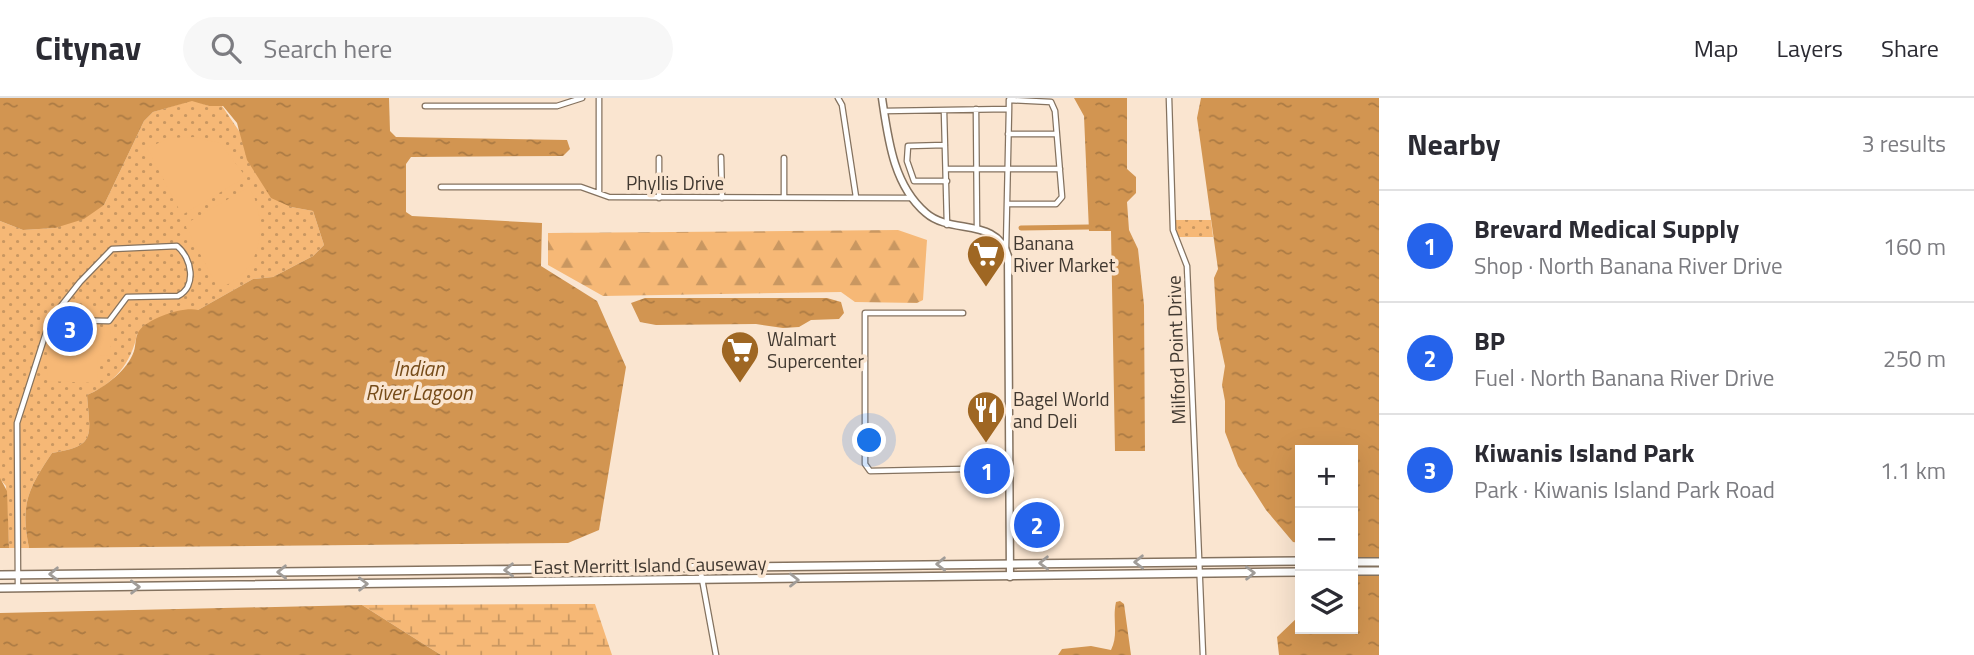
<!DOCTYPE html>
<meta charset="utf-8">
<style>
:root{--surface:#fff;--page:#f7f7f7;--text:#2b2b33;--muted:#7c7c81;--line:#e1e1e2;--accent:#2563eb}
body{margin:0;font-family:"Titillium Web",sans-serif;background:var(--page);color:var(--text)}
.controls{position:absolute;right:21px;bottom:21px;display:grid;overflow:hidden;border-radius:0px;box-shadow:0 7px 28px #0002}
.controls button{width:63px;height:63px;display:grid;place-items:center;padding:0;border:0;border-bottom:2px solid var(--line);background:var(--surface);color:var(--text);font:35px sans-serif}
.you{position:absolute;left:870px;top:343px;width:24px;height:24px;margin:-18px;border:5px solid #fff;border-radius:50%;background:#1a73e8;box-shadow:0 0 0 10px #1a73e833}
.badge{display:grid;place-items:center;width:46px;height:46px;border-radius:50%;background:var(--accent);color:#fff;font-size:23px;font-weight:700}
.pin{position:absolute;translate:-50% -50%;border:4px solid #fff;box-shadow:0 2px 7px #0006}
.list{margin:0;padding:0;list-style:none}
h2{display:flex;justify-content:space-between;align-items:center;height:91px;margin:0;padding:0 28px;font-size:30px}
h2 small{font-size:23px;font-weight:400;color:var(--muted)}
.list li{display:grid;grid-template-columns:46px 1fr auto;gap:21px;align-items:center;box-sizing:border-box;height:112px;padding:0 28px;border-top:2px solid var(--line)}
.list b{display:block;font-size:26px;white-space:nowrap}
.list p{margin:0;font-size:23px;white-space:nowrap;color:var(--muted)}
.list em{font-size:23px;font-style:normal;color:var(--muted)}
.icon{flex:none;width:38px;height:38px;fill:none;stroke:currentColor;stroke-width:2;stroke-linecap:round;stroke-linejoin:round}
.map{position:relative;flex:none;width:1379px;height:557px;overflow:hidden}
header{display:flex;align-items:center;gap:42px;box-sizing:border-box;height:98px;padding:0 35px;background:var(--surface);border-bottom:2px solid var(--line)}
header strong{font-size:33px}
nav{display:flex;gap:38px;margin-inline-start:auto;font-size:24px}
.search{width:490px;height:63px;background:var(--page);display:flex;align-items:center;gap:18px;box-sizing:border-box;padding:0 24px;border-radius:38px;color:var(--muted);font-size:26px}
main{display:flex}
aside{flex:1;background:var(--surface)}
.map>svg:first-child{display:block}
</style>
<header>
<strong>Citynav</strong>
<div class="search"><svg class="icon" aria-label="search" viewBox="0 0 24 24"><circle cx="10" cy="10" r="6"/><path d="M15 15l6 6"/></svg>Search here</div>
<nav><a>Map</a><a>Layers</a><a>Share</a></nav>
</header>
<main>
<div class="map">
<svg width="1379" height="557" viewBox="0 0 1379 557">
<defs>
<pattern id="grass-dots" width="8" height="8" patternUnits="userSpaceOnUse" patternTransform="scale(1.75)"><rect width="8" height="8" fill="#f6b876"/><path d="M2 2h.1M6 6h.1" fill="none" stroke="#c99761" stroke-width="1.8" stroke-linecap="round"/></pattern>
<pattern id="forest-firs" width="22" height="20" patternUnits="userSpaceOnUse" patternTransform="scale(1.75)"><rect width="22" height="20" fill="#f6b876"/><path d="M5 1l3.5 6h-7zM16 11l3.5 6h-7z" fill="#c99761"/></pattern>
<pattern id="wetland-marsh" width="20" height="14" patternUnits="userSpaceOnUse" patternTransform="scale(1.75)"><rect width="20" height="14" fill="#f6b876"/><path d="M1 5h8M5 5V1M11 12h8M15 12V8" fill="none" stroke="#c99761"/></pattern>
<pattern id="water-ripples" width="26" height="14" patternUnits="userSpaceOnUse" patternTransform="scale(1.75)"><rect width="26" height="14" fill="#d29551"/><path d="M2 4q2-2 4 0t4 0M15 11q2-2 4 0t4 0" fill="none" stroke="#ac7b44"/></pattern>
</defs>
<rect width="100%" height="100%" fill="#fae5d0"/>
<path fill="url(#grass-dots)" d="M193,2L209,8H222L291,109L313,113L324,147L313,158L273,179L253,181L198,212L137,236C132,264 114,286 87,297C90,338 97,348 52,355C28,391 20,406 29,450H9L6,388L0,381V123L23,132L55,130L104,107L144,23L153,14Z
M1174,122H1211L1213,139H1178Z"/>
<path fill="url(#forest-firs)" d="M898,132L927,142L923,202L917,205L855,204L841,194L603,198L548,167V135Z"/>
<path fill="url(#wetland-marsh)" d="M595,506L612,557H441L362,507Z"/>
<path fill="#f6b876" d="M195,39L220,45L246,79L182,117L147,50L170,40Z
M249,89C270,124 262,178 218,190L186,129L187,125Z
M57,227L111,230L110,258L98,257L97,285L47,283L48,255H55Z"/>
<path fill="url(#water-ripples)" d="M0,0H389L390,33L396,39L567,42L570,51L563,58L411,59L406,66V114L412,118L542,125L541,168L597,203L626,269L599,432L568,445L29,450C20,406 28,391 52,355C97,348 90,338 87,297C104,290 128,272 134,253C136,246 135,239 139,233C148,220 184,208 198,212L253,181L273,179L313,158L324,147L313,113L291,109L271,100L247,62L237,25L223,8H209L192,3L153,14L144,23L104,107L84,121L55,130L23,132L0,123Z
M1074,0H1127V71L1136,79V95L1127,104L1129,132L1138,151L1144,207L1145,353H1115L1111,133H1089L1084,18Z
M1201,0H1379V557H1279L1277,539L1300,517V531H1353V352H1300V445L1293,444L1266,412L1238,368L1225,334V303L1222,287L1225,268L1217,231L1214,180L1218,171L1197,20Z
M645,200H827L841,204L844,215L839,221L811,222L799,229L783,230L756,226L656,227L640,224L631,205Z
M0,380L7,393L9,450H0Z
M1120,503L1124,506L1131,557H1058L1062,551L1091,548L1111,552C1119,536 1112,522 1116,504Z
M362,507L441,557H0V515Z"/>
<g fill="none" stroke-linecap="round" stroke-linejoin="round">
<path stroke="#d29551" stroke-width="5" d="M1021,130L1089,129"/>
<g stroke="#84725f" stroke-width="7">
<path id="minor" d="M599,0V94
M838,0L842,7L856,99
M1169,0L1173,132L1187,168L1203,557
M425,8H557L582,0
M976,11L977,130
M884,13L1009,11V2L1051,4L1055,13L1062,99L1056,106H1008
M944,13L947,127
M1008,36H1056
M945,47L908,48L907,63L914,83H947
M721,59L722,100
M659,60V100
M784,60V99
M946,71H1060
M441,89H581L609,99L912,100
M177,148C192,160 197,189 178,198L127,199L109,223L50,222L80,184L112,151Z
M1006,150L1009,11
M963,215H865V366L870,373L964,371
M700,470L716,557
M18,489L17,325L50,222"/>
</g>
<g stroke="#84725f" stroke-width="9">
<path id="tertiary" d="M882,0C888,40 893,87 926,115C951,137 997,119 1008,158L1010,479"/>
</g>
<g stroke="#84725f" stroke-width="10">
<path id="primary" d="M1353,464H1379
M1353,473H1379
M0,477L1300,463
M0,490L1300,474"/>
</g>
<use href="#minor" stroke="#fff" stroke-width="4.5"/>
<use href="#tertiary" stroke="#fff" stroke-width="6"/>
<use href="#primary" stroke="#fff" stroke-width="7"/>
</g>
<defs><path id="oneway-chevron" d="M-2-3.5L2.5 0L-2 3.5" fill="none" stroke-width="1.6" stroke-linecap="round" stroke-linejoin="round" transform="scale(1.75)"/></defs>
<g stroke="#a09c98">
<use href="#oneway-chevron" transform="translate(1139 464) rotate(179)"/>
<use href="#oneway-chevron" transform="translate(1044 465) rotate(179)"/>
<use href="#oneway-chevron" transform="translate(941 466) rotate(179)"/>
<use href="#oneway-chevron" transform="translate(509 472) rotate(179)"/>
<use href="#oneway-chevron" transform="translate(282 474) rotate(179)"/>
<use href="#oneway-chevron" transform="translate(1250 475) rotate(-1)"/>
<use href="#oneway-chevron" transform="translate(54 476) rotate(179)"/>
<use href="#oneway-chevron" transform="translate(794 482)"/>
<use href="#oneway-chevron" transform="translate(363 486) rotate(-1)"/>
<use href="#oneway-chevron" transform="translate(135 489) rotate(-1)"/>
</g>
<defs>
<g id="supermarket-pin" transform="scale(2.0125)"><path d="M0 17L-7.5 6A9.5 9.5 0 1 1 7.5 6Z" fill="#9f6723" stroke="#fae5d0"/><path d="M-6-5.5h2.5l.6 2H6L4.5 2H-2.5L-4.4-4H-6ZM-1.5 3.2a1.3 1.3 0 1 0 .1 0ZM3 3.2a1.3 1.3 0 1 0 .1 0Z" fill="#fff"/></g>
<g id="restaurant-pin" transform="scale(2.0125)"><path d="M0 17L-7.5 6A9.5 9.5 0 1 1 7.5 6Z" fill="#9f6723" stroke="#fae5d0"/><path d="M-5-6h1v4h1v-4h1v4h1v-4h1v5L-1.5 .5V6h-2V.5L-5-1ZM5-6V6H3V1.5H1.5Q1.5-4 5-6Z" fill="#fff"/></g>
</defs>
<g fill-rule="evenodd">
<use href="#supermarket-pin" x="986" y="156"/>
<use href="#supermarket-pin" x="740" y="252"/>
<use href="#restaurant-pin" x="986" y="312"/>
</g>
<g text-anchor="middle" stroke-width="7" stroke-linejoin="round" paint-order="stroke">
<g font-size="19" fill="#413931" stroke="#fae5d0">
<text x="675" y="92">Phyllis Drive</text>
<text transform="translate(1176 252) rotate(-92)" y="7">Milford Point Drive</text>
<text transform="translate(650 467) rotate(-1)" y="7">East Merritt Island Causeway</text>
</g>
<g font-size="19" fill="#413931" stroke="#fae5d0" text-anchor="start">
<text x="1013" y="152">Banana<tspan x="1013" dy="22">River Market</tspan></text>
<text x="767" y="248">Walmart<tspan x="767" dy="22">Supercenter</tspan></text>
<text x="1013" y="308">Bagel World<tspan x="1013" dy="22">and Deli</tspan></text>
</g>
<g font-size="21" font-style="italic" fill="#764c1a" stroke="#fae5d0">
<text x="419" y="278">Indian<tspan x="419" dy="24">River Lagoon</tspan></text>
</g>
</g>
</svg>
<div class="controls">
<button>+</button>
<button>−</button>
<button><svg class="icon" aria-label="layers" viewBox="0 0 24 24"><path d="M12 4l9 5-9 5-9-5zM3 14l9 5 9-5"/></svg></button>
</div>
<div class="you"></div>
<div class="pin badge" style="left:987px;top:373px">1</div>
<div class="pin badge" style="left:1037px;top:427px">2</div>
<div class="pin badge" style="left:70px;top:231px">3</div>
</div>
<aside>
<h2>Nearby<small>3 results</small></h2>
<ul class="list">
<li><span class="badge">1</span><div><b>Brevard Medical Supply</b><p>Shop · North Banana River Drive</p></div><em>160 m</em></li>
<li><span class="badge">2</span><div><b>BP</b><p>Fuel · North Banana River Drive</p></div><em>250 m</em></li>
<li><span class="badge">3</span><div><b>Kiwanis Island Park</b><p>Park · Kiwanis Island Park Road</p></div><em>1.1 km</em></li>
</ul>
</aside>
</main>
